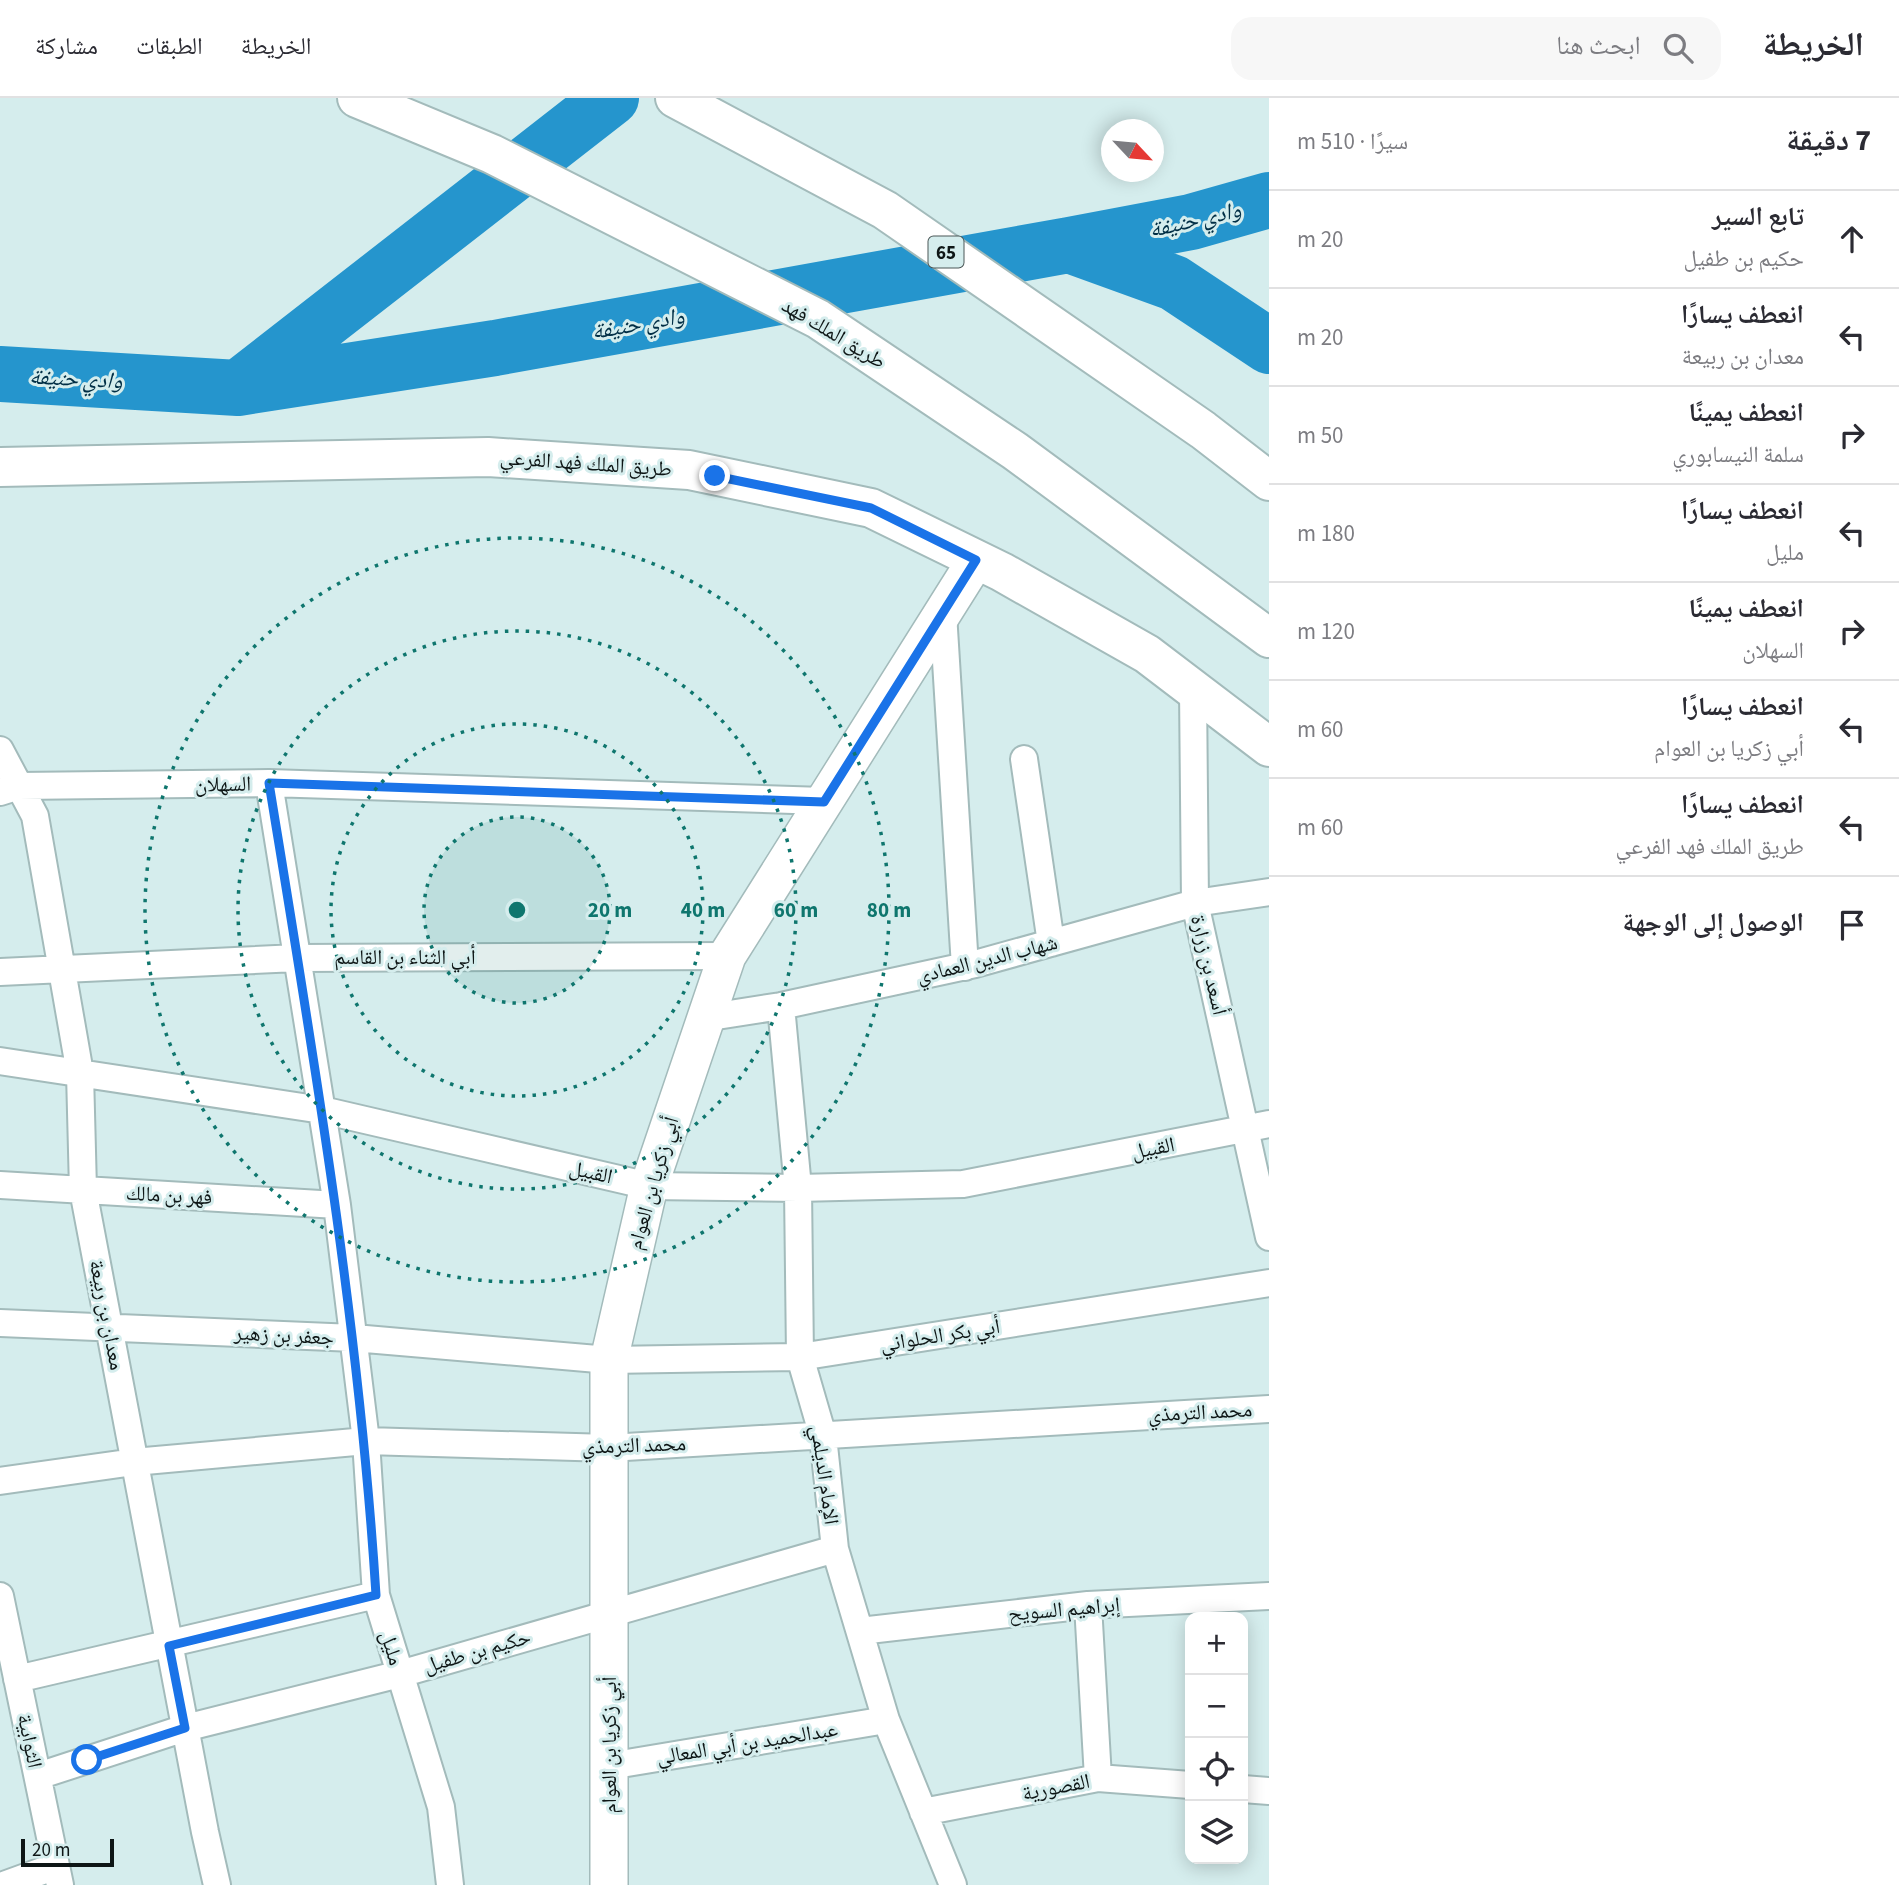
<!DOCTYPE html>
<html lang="ar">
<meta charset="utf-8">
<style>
:root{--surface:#fff;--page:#f7f7f7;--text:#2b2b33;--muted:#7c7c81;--line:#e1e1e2}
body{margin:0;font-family:"Source Sans 3","Noto Naskh Arabic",sans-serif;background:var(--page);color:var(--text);direction:rtl}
.controls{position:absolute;right:21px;bottom:21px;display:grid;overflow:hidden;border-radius:14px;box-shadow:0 4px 18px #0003}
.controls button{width:63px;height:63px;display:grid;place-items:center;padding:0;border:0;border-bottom:2px solid var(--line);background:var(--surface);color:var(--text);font:35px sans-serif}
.compass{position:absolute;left:1101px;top:21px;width:63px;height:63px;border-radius:50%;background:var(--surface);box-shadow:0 4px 18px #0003;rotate:116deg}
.scale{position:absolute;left:21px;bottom:18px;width:93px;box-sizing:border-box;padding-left:7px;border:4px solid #0e1616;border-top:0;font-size:19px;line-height:24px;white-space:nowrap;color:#0e1616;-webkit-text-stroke:5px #d5eded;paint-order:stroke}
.stop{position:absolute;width:21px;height:21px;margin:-16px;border:5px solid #1a73e8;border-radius:50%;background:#fff}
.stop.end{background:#1a73e8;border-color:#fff;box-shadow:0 2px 7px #0008}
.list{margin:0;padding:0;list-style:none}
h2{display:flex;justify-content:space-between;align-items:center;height:91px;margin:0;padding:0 28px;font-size:30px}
h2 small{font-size:23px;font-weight:400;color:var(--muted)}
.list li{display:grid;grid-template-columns:46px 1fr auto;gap:21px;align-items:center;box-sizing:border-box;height:98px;padding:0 28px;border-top:2px solid var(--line)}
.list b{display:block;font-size:26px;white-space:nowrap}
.list p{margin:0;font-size:23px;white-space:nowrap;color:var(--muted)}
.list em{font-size:23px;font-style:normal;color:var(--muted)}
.icon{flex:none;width:38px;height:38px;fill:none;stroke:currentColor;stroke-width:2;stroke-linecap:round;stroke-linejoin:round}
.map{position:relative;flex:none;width:1269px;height:1787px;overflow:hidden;direction:ltr}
header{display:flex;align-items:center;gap:42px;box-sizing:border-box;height:98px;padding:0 35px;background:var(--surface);border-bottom:2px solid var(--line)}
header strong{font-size:33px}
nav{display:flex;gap:38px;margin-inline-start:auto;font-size:24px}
.search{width:490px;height:63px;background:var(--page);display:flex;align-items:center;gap:18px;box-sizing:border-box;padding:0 24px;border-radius:21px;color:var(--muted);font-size:26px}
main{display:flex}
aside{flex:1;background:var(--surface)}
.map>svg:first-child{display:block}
</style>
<header>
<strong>الخريطة</strong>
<div class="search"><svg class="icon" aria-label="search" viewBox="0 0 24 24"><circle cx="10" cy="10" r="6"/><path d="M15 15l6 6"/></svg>ابحث هنا</div>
<nav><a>الخريطة</a><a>الطبقات</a><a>مشاركة</a></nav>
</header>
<main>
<aside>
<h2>7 دقيقة<small>سيرًا · 510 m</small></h2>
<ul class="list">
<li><svg class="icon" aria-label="ahead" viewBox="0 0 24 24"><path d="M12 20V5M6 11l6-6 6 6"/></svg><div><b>تابع السير</b><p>حكيم بن طفيل</p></div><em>20 m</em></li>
<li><svg class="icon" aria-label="left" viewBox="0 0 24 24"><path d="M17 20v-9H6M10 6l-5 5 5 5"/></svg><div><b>انعطف يسارًا</b><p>معدان بن ربيعة</p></div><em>20 m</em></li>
<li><svg class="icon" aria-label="right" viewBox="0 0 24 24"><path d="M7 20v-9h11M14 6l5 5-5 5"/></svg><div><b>انعطف يمينًا</b><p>سلمة النيسابوري</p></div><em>50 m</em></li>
<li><svg class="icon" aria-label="left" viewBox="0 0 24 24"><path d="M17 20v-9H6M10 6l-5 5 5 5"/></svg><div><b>انعطف يسارًا</b><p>مليل</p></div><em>180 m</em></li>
<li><svg class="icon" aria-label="right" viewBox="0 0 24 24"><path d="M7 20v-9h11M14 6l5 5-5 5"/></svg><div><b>انعطف يمينًا</b><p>السهلان</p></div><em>120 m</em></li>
<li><svg class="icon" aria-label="left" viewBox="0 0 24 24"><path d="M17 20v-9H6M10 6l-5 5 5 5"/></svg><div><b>انعطف يسارًا</b><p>أبي زكريا بن العوام</p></div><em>60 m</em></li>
<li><svg class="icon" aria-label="left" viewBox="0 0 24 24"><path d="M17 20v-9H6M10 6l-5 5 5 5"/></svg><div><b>انعطف يسارًا</b><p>طريق الملك فهد الفرعي</p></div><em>60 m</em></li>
<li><svg class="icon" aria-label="arrive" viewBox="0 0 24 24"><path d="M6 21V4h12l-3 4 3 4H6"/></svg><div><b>الوصول إلى الوجهة</b></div></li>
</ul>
</aside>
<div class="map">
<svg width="1269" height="1787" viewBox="0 0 1269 1787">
<rect width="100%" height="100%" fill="#d5eded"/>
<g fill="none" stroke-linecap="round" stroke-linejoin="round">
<path stroke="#2595cd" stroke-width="56" d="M1069,147L1174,185L1269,248
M0,276L238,290L495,250L1069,147L1191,124L1269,102
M242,287L611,0"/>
<g stroke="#a3bbbb" stroke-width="30">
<path id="street" d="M943,515L965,869
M1193,591L1195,805L1269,1139
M0,652L35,718L80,975L83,1092L205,1734L217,1787
M1024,661L1051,845
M269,685L337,1107L366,1343L376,1497L441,1709L450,1787
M0,694L19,688L269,685L824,703
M0,874L297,860L727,858
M781,908L798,1090L800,1259L823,1338L835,1451L886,1622L953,1787
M704,920L781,908L975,866L1195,805L1269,794
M0,963L322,1012L649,1088L798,1090L963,1086L1269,1026
M0,1087L337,1107
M0,1225L354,1240L609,1262L800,1259L1269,1185
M0,1383L134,1364L366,1343L609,1350L1269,1311
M0,1498L60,1787
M1088,1507L1098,1680
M860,1533L1088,1507L1269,1498
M17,1581L376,1497
M609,1668L886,1622
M38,1678L185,1630L400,1576L835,1451
M1243,1691L1269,1693
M923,1714L1098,1680L1190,1687
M4,1787L56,1768"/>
</g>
<g stroke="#a3bbbb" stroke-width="40">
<path id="secondary" d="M609,1787V1262L649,1088L727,858L976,462"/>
</g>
<g stroke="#a3bbbb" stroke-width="42">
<path id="primary" d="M0,369L488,359L689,372L871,410L1002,474L1147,556L1269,649"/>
</g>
<g stroke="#a3bbbb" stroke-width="42">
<path id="highway" d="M357,0L492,56L818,221L1015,353L1269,540
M675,0L885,112L1203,332L1269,383"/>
</g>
<use href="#street" stroke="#fff" stroke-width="26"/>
<use href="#secondary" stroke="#fff" stroke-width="37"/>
<use href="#primary" stroke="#fff" stroke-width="38"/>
<use href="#highway" stroke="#fff" stroke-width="38"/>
</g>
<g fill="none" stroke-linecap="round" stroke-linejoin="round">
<path stroke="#1a73e8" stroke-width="9" d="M87,1662L185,1630L169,1548L376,1497C359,1224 313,955 269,685L824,704L976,462L871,410L715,378"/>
</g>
<circle cx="517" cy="812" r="93" fill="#0f766e" fill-opacity=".12"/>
<g fill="none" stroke="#0f766e" stroke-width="3.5" stroke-dasharray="3.5 7">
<circle cx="517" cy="812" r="93"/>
<circle cx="517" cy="812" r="186"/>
<circle cx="517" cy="812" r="279"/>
<circle cx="517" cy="812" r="372"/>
</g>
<g text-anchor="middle" stroke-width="6" stroke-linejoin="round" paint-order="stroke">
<rect fill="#d5eded" stroke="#4a5656" stroke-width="2" x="928.5" y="138.5" width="35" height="31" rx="5"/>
<g font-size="19" font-weight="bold" fill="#0e1616">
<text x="946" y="161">65</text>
</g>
<g font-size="21" fill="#0e1616" stroke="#d5eded">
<text transform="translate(834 235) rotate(31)" y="7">طريق الملك فهد</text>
<text transform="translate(586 365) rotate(4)" y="7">طريق الملك فهد الفرعي</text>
<text transform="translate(223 686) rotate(-1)" y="7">السهلان</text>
<text x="405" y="866">أبي الثناء بن القاسم</text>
<text transform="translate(987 861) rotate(-14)" y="7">شهاب الدين العمادي</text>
<text transform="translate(1209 867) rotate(77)" y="7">أسعد بن زرارة</text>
<text transform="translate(1153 1050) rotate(-11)" y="7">القبيل</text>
<text transform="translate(591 1074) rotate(13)" y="7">القبيل</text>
<text transform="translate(653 1085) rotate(-74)" y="7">أبي زكريا بن العوام</text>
<text transform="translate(169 1097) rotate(3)" y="7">فهر بن مالك</text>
<text transform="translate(107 1217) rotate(79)" y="7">معدان بن ربيعة</text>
<text transform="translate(284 1237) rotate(3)" y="7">جعفر بن زهير</text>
<text transform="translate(940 1237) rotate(-9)" y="7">أبي بكر الحلواني</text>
<text transform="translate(1200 1314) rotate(-3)" y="7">محمد الترمذي</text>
<text transform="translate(634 1347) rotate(-2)" y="7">محمد الترمذي</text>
<text transform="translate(825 1377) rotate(82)" y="7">الإمام الديلمي</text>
<text transform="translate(1064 1511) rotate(-5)" y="7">إبراهيم السويح</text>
<text transform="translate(392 1550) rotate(73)" y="7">مليل</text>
<text transform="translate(477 1553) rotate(-16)" y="7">حكيم بن طفيل</text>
<text transform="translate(30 1643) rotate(78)" y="7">الثوابية</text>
<text transform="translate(747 1645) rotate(-9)" y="7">عبدالحميد بن أبي المعالي</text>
<text transform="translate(609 1647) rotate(-90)" y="7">أبي زكريا بن العوام</text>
<text transform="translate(1056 1689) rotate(-11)" y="7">القصورية</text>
</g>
<g font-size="23" font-style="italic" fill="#002e45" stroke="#d5eded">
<text transform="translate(1195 121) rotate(-13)" y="8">وادي حنيفة</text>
<text transform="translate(638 225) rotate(-10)" y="8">وادي حنيفة</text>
<text transform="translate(76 280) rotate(3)" y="8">وادي حنيفة</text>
</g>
</g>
<circle cx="517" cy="812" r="10" fill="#0f766e" stroke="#d5eded" stroke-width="3.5"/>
<g font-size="21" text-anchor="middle" font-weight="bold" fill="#0f766e" stroke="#d5eded" stroke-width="6" stroke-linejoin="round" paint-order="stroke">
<text x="610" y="819">20 m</text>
<text x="703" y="819">40 m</text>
<text x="796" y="819">60 m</text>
<text x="889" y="819">80 m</text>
</g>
</svg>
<div class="controls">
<button>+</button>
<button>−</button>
<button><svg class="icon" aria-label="locate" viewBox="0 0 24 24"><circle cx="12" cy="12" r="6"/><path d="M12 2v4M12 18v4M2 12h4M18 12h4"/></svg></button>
<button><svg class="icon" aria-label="layers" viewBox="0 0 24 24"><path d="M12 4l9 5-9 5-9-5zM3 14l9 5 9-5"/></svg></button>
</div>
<svg class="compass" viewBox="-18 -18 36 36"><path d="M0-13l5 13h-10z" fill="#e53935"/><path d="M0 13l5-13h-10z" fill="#7c7c81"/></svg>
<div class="scale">20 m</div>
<div class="stop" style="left:87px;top:1662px"></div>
<div class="stop end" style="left:715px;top:378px"></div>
</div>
</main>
